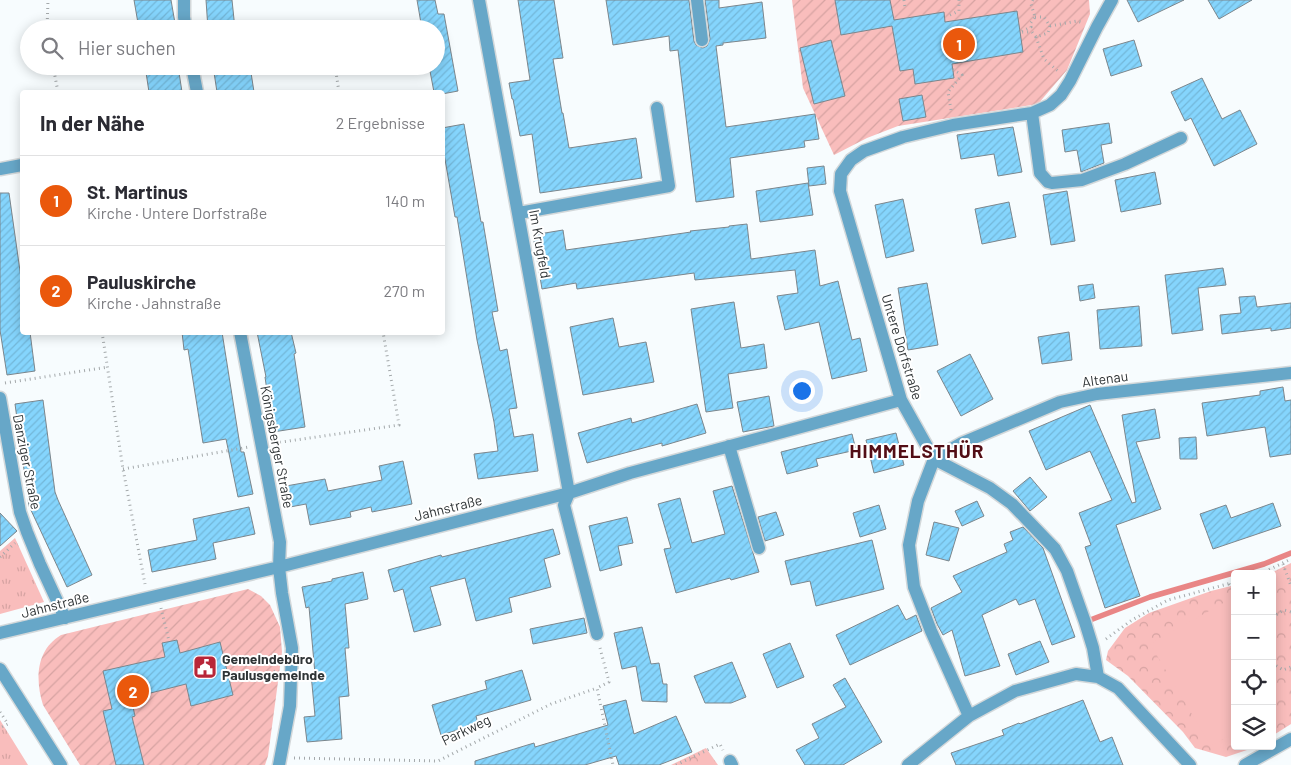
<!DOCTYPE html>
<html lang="de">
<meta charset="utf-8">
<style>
:root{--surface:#fff;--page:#f7f7f7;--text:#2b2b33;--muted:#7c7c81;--line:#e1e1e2;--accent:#ea580c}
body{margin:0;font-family:Barlow,sans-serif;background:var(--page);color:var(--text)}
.controls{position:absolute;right:15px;bottom:15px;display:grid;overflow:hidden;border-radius:5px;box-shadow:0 2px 12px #0003}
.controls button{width:45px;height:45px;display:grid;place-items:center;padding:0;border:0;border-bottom:1px solid var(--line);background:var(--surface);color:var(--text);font:25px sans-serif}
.you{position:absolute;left:801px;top:390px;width:18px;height:18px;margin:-12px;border:4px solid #fff;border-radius:50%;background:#1a73e8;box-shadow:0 0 0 8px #1a73e833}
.badge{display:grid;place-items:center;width:32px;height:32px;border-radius:50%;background:var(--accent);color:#fff;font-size:16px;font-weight:700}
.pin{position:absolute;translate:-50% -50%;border:2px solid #fff;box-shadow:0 1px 5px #0006}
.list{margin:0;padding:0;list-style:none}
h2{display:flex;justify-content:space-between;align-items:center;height:65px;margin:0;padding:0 20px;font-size:21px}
h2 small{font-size:16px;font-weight:400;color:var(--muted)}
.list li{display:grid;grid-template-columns:32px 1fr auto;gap:15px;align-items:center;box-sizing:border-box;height:90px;padding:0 20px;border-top:1px solid var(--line)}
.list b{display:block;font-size:19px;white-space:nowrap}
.list p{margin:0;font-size:16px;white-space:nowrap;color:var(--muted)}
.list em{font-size:16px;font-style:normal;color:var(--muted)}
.icon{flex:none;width:28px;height:28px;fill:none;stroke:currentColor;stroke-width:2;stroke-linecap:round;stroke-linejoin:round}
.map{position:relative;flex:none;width:1291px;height:765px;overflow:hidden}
.search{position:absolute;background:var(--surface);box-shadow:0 2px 12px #0003;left:20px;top:20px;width:425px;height:55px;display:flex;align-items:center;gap:12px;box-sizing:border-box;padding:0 18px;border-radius:28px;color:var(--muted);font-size:19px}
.panel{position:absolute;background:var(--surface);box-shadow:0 2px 12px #0003;left:20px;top:90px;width:425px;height:245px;border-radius:5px}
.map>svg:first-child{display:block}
</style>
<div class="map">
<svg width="1291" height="765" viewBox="0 0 1291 765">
<defs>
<pattern id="grass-tufts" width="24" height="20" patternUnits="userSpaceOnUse" patternTransform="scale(1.25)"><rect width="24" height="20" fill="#f9bdbc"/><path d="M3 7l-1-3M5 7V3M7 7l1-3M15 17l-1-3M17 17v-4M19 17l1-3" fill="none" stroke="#d6a3a2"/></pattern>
<pattern id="park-crowns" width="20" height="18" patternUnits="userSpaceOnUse" patternTransform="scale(1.25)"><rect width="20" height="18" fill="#f9bdbc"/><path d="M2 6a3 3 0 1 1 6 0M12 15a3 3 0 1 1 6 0" fill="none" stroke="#d6a3a2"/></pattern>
<pattern id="garden-furrows" width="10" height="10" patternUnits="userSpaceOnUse" patternTransform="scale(1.25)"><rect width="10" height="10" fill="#f9bdbc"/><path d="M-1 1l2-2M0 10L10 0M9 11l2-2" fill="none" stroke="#d6a3a2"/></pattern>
<pattern id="building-hatch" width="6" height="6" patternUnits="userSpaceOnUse" patternTransform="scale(1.25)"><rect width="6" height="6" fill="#85d5fd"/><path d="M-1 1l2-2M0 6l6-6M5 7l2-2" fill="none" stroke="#73b7d9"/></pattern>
</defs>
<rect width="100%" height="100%" fill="#f7fcfe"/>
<path fill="url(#grass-tufts)" d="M15,538L44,602L0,614V551Z
M0,720L28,765H0Z"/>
<path fill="url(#park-crowns)" d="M1291,563V724L1272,736V574H1269Z
M1235,585V746H1256L1253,748L1226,757L1195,748L1183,732L1128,676L1106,660L1108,651L1125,628L1149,613L1211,591Z
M706,748L718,765H671Z"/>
<path fill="url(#garden-furrows)" d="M792,0H1089L1090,14L1067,70L1038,104L898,126L867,138L834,155L803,88Z
M248,589L261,596L270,605L280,627L282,652L268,756L265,765H80L43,705C35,679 36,650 61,635Z"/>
<path fill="#f9bdbc" d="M1227,601L1235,614V732L1211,746L1150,644Z"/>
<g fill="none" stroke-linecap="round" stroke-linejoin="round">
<path stroke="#e98686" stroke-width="5.5" d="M1085,622L1150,597L1264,564L1291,553"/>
</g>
<path fill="url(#building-hatch)" stroke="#7c868c" d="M134,0H171L176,29H139Z
M206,0H232L235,29H208Z
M417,0H435L438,14H444L458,91L442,94V92H434L429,66H436V29H422Z
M518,0H554L563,58L553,59L562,113H563L569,148L636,138L642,178L540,193L532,134L520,136L513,99H512L509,83L530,80Z
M606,0H689L694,41L696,45L703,48L707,46L710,39L705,0H719V8L762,2L766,38L723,43V45L716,46L726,127L815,114L819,139L804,141L805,147L730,158L734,197L696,202L678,50L670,51L669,36L613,45Z
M835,0H890L894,20L944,12L945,22L1017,11L1023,52L952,64L954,78L915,84L913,69L900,71L892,26L841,35Z
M1127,0H1184L1138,22Z
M1208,0H1252L1219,19Z
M831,40L845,96L814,104L800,48Z
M1134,40L1142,66L1111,76L1103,49Z
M145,66H178L182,92H149Z
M213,66H250L254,92H217Z
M1202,78L1222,119L1240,110L1257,144L1214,166L1191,118L1185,121L1171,92Z
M922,95L926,117L903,121L899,99Z
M1109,123L1112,143L1101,145L1104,163L1081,172L1077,150L1065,152L1062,130Z
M464,124L481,222H483L498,311L492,312L500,351L507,349L517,408L509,409L514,437L533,434L538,471L478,479L474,454L498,451L494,422L477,340L457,217H455L442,142V128Z
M1013,127L1022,172L998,176L994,154L961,159L957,135Z
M824,166L826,184L809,186L807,168Z
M1155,172L1161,204L1121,212L1115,180Z
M808,183L813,215L760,222L756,191Z
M1067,191L1075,241L1051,245L1043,195Z
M0,193H9L22,285V332H30L35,371L7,375L0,330Z
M903,199L914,251L886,258L875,205Z
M1009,202L1016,237L982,244L975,209Z
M747,224L751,259L815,250L820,286L838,281L852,340L860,338L867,371L832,379L819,322L785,330L777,296L798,293L795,270L695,280L694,273L577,289L576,283L542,289L533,235L563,230L566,250L691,232L690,231L729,227V226Z
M1223,268L1226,285L1198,288L1203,330L1172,334L1165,275Z
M927,283L938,345L908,350L898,288Z
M1093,284L1095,298L1080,301L1078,286Z
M1255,296L1257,307L1291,303V328L1271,331V328L1222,334L1220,315L1241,313L1239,297Z
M734,302L741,348L764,344L767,368L728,374L733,408L706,412L691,309Z
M1139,306L1142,346L1100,349L1097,310Z
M613,318L619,347L646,342L654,382L583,395L570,327Z
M182,332H222L241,452H244L253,494L238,497L226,439L203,443L188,349L184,350Z
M257,332H291L296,353L294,354L305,427L273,432L265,377H266Z
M1069,332L1072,360L1042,364L1038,337Z
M970,354L993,399L961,416L937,371Z
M1283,387L1285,401L1291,400V454L1270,457L1265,427L1207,436L1202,403L1260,395V391Z
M769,396L774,426L743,432L737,402Z
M43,400L55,492L58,500L92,575L67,587L29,506L15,404Z
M697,404L706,433L662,446V443L587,463L578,433L631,418L632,423Z
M1090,405L1132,503L1136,502L1122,415L1155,409L1160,438L1136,442L1161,509L1116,525L1140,596L1105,608L1085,547L1091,545L1079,513L1112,500L1090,451L1046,470L1029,431Z
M896,433L904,465L874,473L866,440Z
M852,434L856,450L816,459L818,466L787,474L781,452Z
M1196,437L1197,459H1180L1179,438Z
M403,461L412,504L372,512L371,507L350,512L351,517L310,525L306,504L290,507L286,486L325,479L328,491L382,480L379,466Z
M1030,477L1047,497L1030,511L1013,491Z
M732,486L759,572L731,580L730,578L676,593L664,549L671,548L658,504L680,498L692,543L725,534L713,491Z
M977,501L984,516L962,526L955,511Z
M1273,503L1281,526L1213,549L1200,514L1226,505L1231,518Z
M879,505L886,529L860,537L853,513Z
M249,507L255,534L213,543L216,559L152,572L148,550L197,540L193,519Z
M776,512L784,535L765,541L758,517Z
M0,513L17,531L0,546Z
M627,517L633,543L618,546L622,565L600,571L589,526Z
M934,522L959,528L949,561L926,555Z
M1023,527L1043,548L1075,637L1052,645L1035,599L1019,605L1016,599L982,615L1000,666L965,676L952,630L943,635L937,624L931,608L962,592L953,576L1007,552L1004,544L1013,540L1010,532Z
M553,529L560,554L544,559L551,587L509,598L512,612L476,621L465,578L430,587L441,625L414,632L403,589L394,592L388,570L441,555L442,557Z
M872,540L884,589L816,606L810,581L791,585L785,561Z
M363,572L368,599L345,604L349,648H345L349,696L339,697L342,739L307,742L304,717L315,716L311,674H315L309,607L306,608L302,587L332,581V579Z
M898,605L906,620L916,615L922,631L850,665L836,635Z
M584,618L587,633L533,644L530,629Z
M642,627L651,664L659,663L663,684H667V702L642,701L636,666L622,669L614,633Z
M177,640L180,653L220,642L233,695L191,706L186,684L131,698L135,716L132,717L144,765H116L103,711L112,709L103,671L165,657L162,643Z
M1040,641L1049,662L1016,675L1008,654Z
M790,643L804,677L777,688L763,654Z
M732,662L746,697L731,703H705L694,676Z
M522,670L531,700L476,716L478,724L441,735L432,705L487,689L485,681Z
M845,678L882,742L843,765H805L796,750L819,738L812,724L846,707L833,685Z
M626,700L634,734L676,716L692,752L659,765H619L616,756L585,765H475V761L534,743L535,747L608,725L603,706Z
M1083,700L1100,742L1112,737L1123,765H956L951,753L1004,735L1002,730L1019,723L1020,724Z"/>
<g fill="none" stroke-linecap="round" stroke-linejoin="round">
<g stroke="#d3d8da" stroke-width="15">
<path id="minor" d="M184,0V17L186,29
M479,0L569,493L564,505L597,634
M697,0L702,40
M1112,0L1097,27L1070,81L1061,95L1050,105L1032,113L953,125L903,137L864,151L851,160L841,174L840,191L901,400L934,459L918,501L909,545L914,587L931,631L969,716L1015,691L1076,674L1098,677L1118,688L1190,765
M192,66L197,92
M1032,113L1040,173L1048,182L1052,183L1082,180L1125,164L1181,138
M0,169L22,165
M519,213L669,186L657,108
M240,332L280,542L279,567L282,593L292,648L290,706L279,765
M0,398L20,512L27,532L40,564L65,618
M729,446L759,548
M934,459L962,443L1060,402L1097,394L1291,373
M934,459L990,488L1012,504L1055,549L1067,571L1085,622L1093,648L1098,677
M0,633L279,567L569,493L630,473L901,400
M0,669L61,765
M730,761L732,765
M908,765L969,716
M1245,765L1291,739"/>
</g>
<path stroke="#a4a9ab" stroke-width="3" stroke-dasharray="1 4" stroke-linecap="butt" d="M904,0L905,8
M1033,0L1031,4L1035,17
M950,15L959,11V0
M1035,17H1044L1050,26L1048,33L1036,37L1032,32H1020L1031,27L1030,24Z
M1050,26L1077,21L1084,23
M47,29L48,0
M1036,37L1044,59L1058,71
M53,66L58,92
M335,66L339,92
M951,110L948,92L962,75L952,69
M102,332L123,469L145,584
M5,383L108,367
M275,443L399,425L383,332
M123,469L249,447
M0,557L15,543
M1283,564L1291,586
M1260,574L1291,559
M1229,584L1235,590
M161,608L169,641
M1272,617L1284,610L1291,612
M1106,639L1132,620L1168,600L1235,582
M600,648L609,682L597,688L613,765
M1272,663L1283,670L1291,667
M230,681L276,671
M0,712L8,724L0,728
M294,758L438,761L551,704L597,688
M676,765L720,744L723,750"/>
<use href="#minor" stroke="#67a7c8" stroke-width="12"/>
</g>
<defs>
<g id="civic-square" transform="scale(1.25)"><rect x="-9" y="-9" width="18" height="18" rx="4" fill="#b82638" stroke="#fff"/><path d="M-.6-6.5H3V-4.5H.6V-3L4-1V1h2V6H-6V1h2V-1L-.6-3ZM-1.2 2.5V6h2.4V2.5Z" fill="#fff"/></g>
</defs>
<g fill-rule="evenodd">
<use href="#civic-square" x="205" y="667"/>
</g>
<g text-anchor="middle" stroke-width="4" stroke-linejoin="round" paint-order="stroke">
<g font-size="14" fill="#2f3436" stroke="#fff">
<text transform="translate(540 244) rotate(80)" y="5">Im Krugfeld</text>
<text transform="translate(902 347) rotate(73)" y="5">Untere Dorfstraße</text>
<text transform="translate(1105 379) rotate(-8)" y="5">Altenau</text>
<text transform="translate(277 447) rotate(79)" y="5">Königsberger Straße</text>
<text transform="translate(27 462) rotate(79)" y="5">Danziger Straße</text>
<text transform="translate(448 508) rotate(-14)" y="5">Jahnstraße</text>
<text transform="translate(55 605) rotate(-14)" y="5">Jahnstraße</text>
<text transform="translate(466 730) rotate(-26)" y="5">Parkweg</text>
</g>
<g font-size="14" font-weight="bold" fill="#2f3436" stroke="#fff" text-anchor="start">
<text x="222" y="664">Gemeindebüro<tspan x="222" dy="16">Paulusgemeinde</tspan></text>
</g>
<g font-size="19" font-weight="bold" letter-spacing="1" fill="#530e16" stroke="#fff">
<text x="917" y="458">HIMMELSTHÜR</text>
</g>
</g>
</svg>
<div class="controls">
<button>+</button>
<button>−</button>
<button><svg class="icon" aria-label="locate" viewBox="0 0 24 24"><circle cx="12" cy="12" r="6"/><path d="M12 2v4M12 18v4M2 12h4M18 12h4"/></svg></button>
<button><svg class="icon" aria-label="layers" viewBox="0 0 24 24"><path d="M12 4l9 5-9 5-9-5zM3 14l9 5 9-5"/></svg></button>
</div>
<div class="you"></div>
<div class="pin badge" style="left:959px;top:44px">1</div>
<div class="pin badge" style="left:133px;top:691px">2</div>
<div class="search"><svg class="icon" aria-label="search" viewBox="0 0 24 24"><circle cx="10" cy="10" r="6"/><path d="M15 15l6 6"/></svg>Hier suchen</div>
<section class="panel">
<h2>In der Nähe<small>2 Ergebnisse</small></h2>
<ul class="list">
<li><span class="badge">1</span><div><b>St. Martinus</b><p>Kirche · Untere Dorfstraße</p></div><em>140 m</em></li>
<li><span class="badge">2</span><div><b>Pauluskirche</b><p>Kirche · Jahnstraße</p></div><em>270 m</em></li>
</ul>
</section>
</div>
